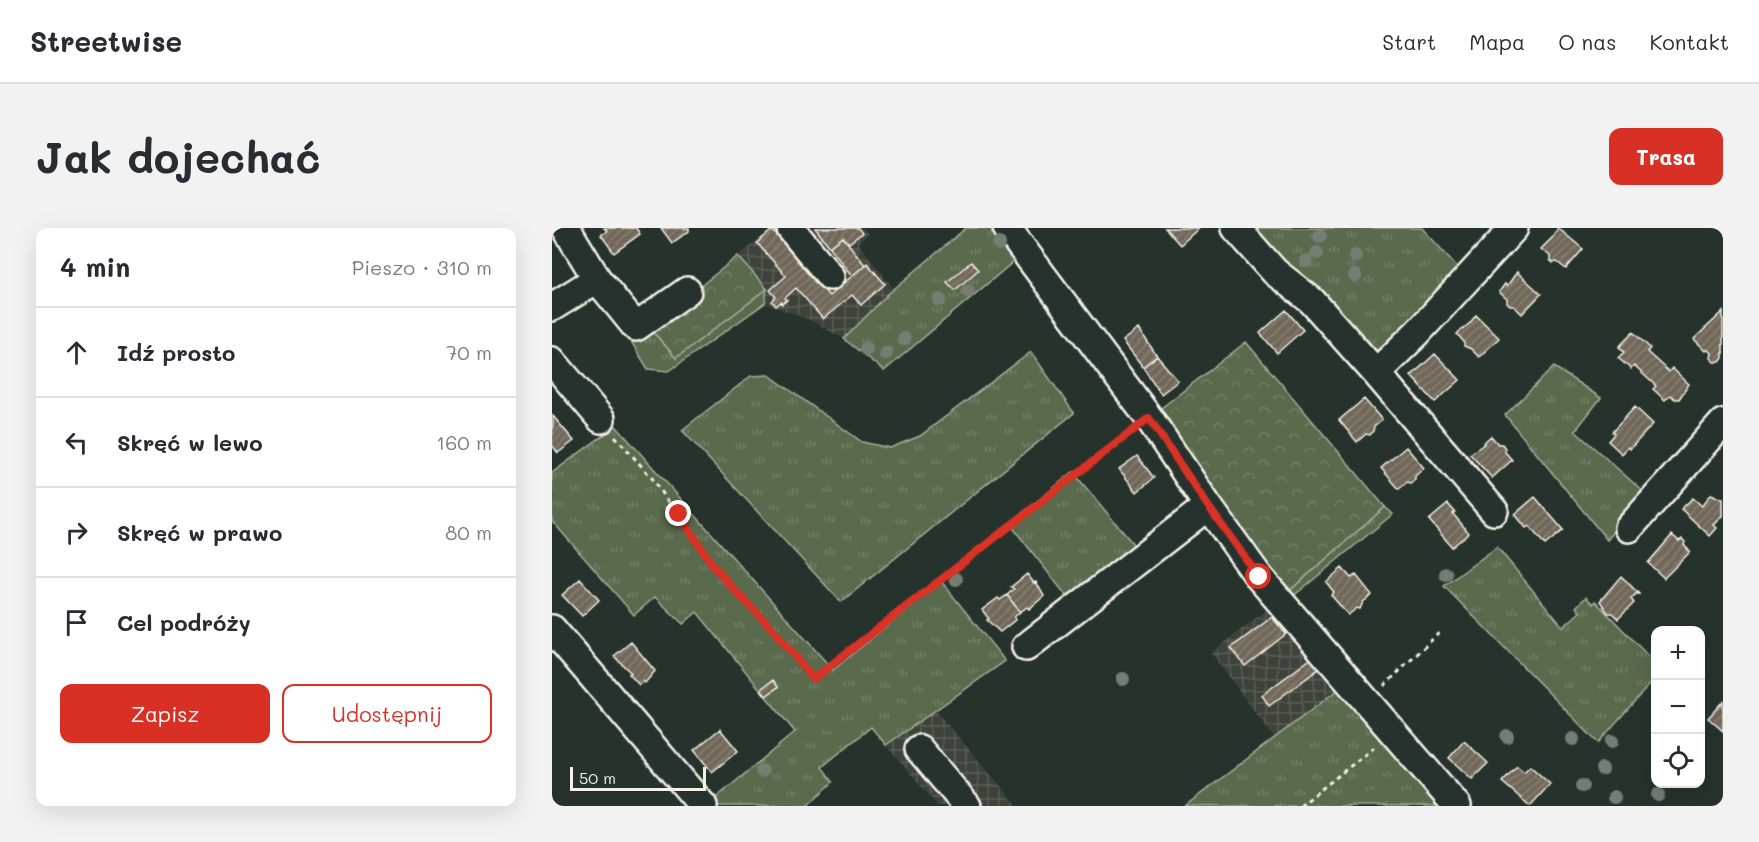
<!DOCTYPE html>
<html lang="pl">
<meta charset="utf-8">
<style>
:root{--surface:#fff;--page:#f2f2f3;--text:#2b2b33;--muted:#7c7c81;--line:#e1e1e2;--accent:#d93025}
body{margin:0;font-family:Mali,sans-serif;background:var(--page);color:var(--text)}
.controls{position:absolute;right:18px;bottom:18px;display:grid;overflow:hidden;border-radius:12px;box-shadow:0 6px 24px #0002}
.controls button{width:54px;height:54px;display:grid;place-items:center;padding:0;border:0;border-bottom:2px solid var(--line);background:var(--surface);color:var(--text);font:30px sans-serif}
.scale{position:absolute;left:18px;bottom:15px;width:136px;box-sizing:border-box;padding-left:6px;border:3px solid #f4f1e8;border-top:0;font-size:16px;line-height:21px;white-space:nowrap;color:#f4f1e8;-webkit-text-stroke:4px #26332d;paint-order:stroke}
.stop{position:absolute;width:18px;height:18px;margin:-14px;border:4px solid #d93025;border-radius:50%;background:#fff}
.stop.end{background:#d93025;border-color:#fff;box-shadow:0 2px 6px #0008}
.list{margin:0;padding:0;list-style:none}
h2{display:flex;justify-content:space-between;align-items:center;height:78px;margin:0;padding:0 24px;font-size:26px}
h2 small{font-size:20px;font-weight:400;color:var(--muted)}
.list li{display:grid;grid-template-columns:39px 1fr auto;gap:18px;align-items:center;box-sizing:border-box;height:90px;padding:0 24px;border-top:2px solid var(--line)}
.list b{display:block;font-size:22px;white-space:nowrap}
.list em{font-size:20px;font-style:normal;color:var(--muted)}
.actions{display:flex;gap:12px;padding:18px 24px}
.actions a{flex:1;padding:14px 0;border:2px solid var(--accent);border-radius:12px;text-align:center;font-size:21px;color:var(--accent)}
.actions .main{background:var(--accent);color:#fff}
.icon{flex:none;width:33px;height:33px;fill:none;stroke:currentColor;stroke-width:2;stroke-linecap:round;stroke-linejoin:round}
.map{position:relative;flex:none;width:1171px;height:578px;overflow:hidden;border-radius:12px}
header{display:flex;align-items:center;gap:36px;box-sizing:border-box;height:84px;padding:0 30px;background:var(--surface);border-bottom:2px solid var(--line)}
header strong{font-size:28px}
nav{display:flex;gap:33px;margin-inline-start:auto;font-size:21px}
.intro{display:flex;align-items:center;justify-content:space-between;box-sizing:border-box;height:144px;padding:0 36px}
h1{margin:0;font-size:42px}
.button{padding:15px 27px;border-radius:12px;background:var(--accent);color:#fff;font-size:21px;font-weight:700}
main{display:flex;gap:36px;padding:0 36px}
aside{flex:1;background:var(--surface);border-radius:12px;box-shadow:0 6px 24px #0002}
.map>svg:first-child{display:block}
</style>
<header>
<strong>Streetwise</strong>
<nav><a>Start</a><a>Mapa</a><a>O nas</a><a>Kontakt</a></nav>
</header>
<div class="intro"><h1>Jak dojechać</h1><a class="button">Trasa</a></div>
<main>
<aside>
<h2>4 min<small>Pieszo · 310 m</small></h2>
<ul class="list">
<li><svg class="icon" aria-label="ahead" viewBox="0 0 24 24"><path d="M12 20V5M6 11l6-6 6 6"/></svg><div><b>Idź prosto</b></div><em>70 m</em></li>
<li><svg class="icon" aria-label="left" viewBox="0 0 24 24"><path d="M17 20v-9H6M10 6l-5 5 5 5"/></svg><div><b>Skręć w lewo</b></div><em>160 m</em></li>
<li><svg class="icon" aria-label="right" viewBox="0 0 24 24"><path d="M7 20v-9h11M14 6l5 5-5 5"/></svg><div><b>Skręć w prawo</b></div><em>80 m</em></li>
<li><svg class="icon" aria-label="arrive" viewBox="0 0 24 24"><path d="M6 21V4h12l-3 4 3 4H6"/></svg><div><b>Cel podróży</b></div></li>
</ul>
<div class="actions"><a class="main">Zapisz</a><a>Udostępnij</a></div>
</aside>
<div class="map">
<svg width="1171" height="578" viewBox="0 0 1171 578">
<defs>
<pattern id="industrial-grid" width="8" height="8" patternUnits="userSpaceOnUse" patternTransform="scale(1.5)"><rect width="8" height="8" fill="#3c433a"/><path d="M0 4h8M4 0v8" fill="none" stroke="#595f56"/></pattern>
<pattern id="grass-tufts" width="24" height="20" patternUnits="userSpaceOnUse" patternTransform="scale(1.5)"><rect width="24" height="20" fill="#5a6b4e"/><path d="M3 7l-1-3M5 7V3M7 7l1-3M15 17l-1-3M17 17v-4M19 17l1-3" fill="none" stroke="#728168"/></pattern>
<pattern id="forest-crowns" width="20" height="18" patternUnits="userSpaceOnUse" patternTransform="scale(1.5)"><rect width="20" height="18" fill="#5a6b4e"/><path d="M2 6a3 3 0 1 1 6 0M12 15a3 3 0 1 1 6 0" fill="none" stroke="#728168"/></pattern>
<pattern id="building-hatch" width="6" height="6" patternUnits="userSpaceOnUse" patternTransform="scale(1.5)"><rect width="6" height="6" fill="#71685a"/><path d="M-1 1l2-2M0 6l6-6M5 7l2-2" fill="none" stroke="#867e72"/></pattern>
</defs>
<rect width="100%" height="100%" fill="#26332d"/>
<filter id="ink" filterUnits="userSpaceOnUse"><feTurbulence type="fractalNoise" baseFrequency=".0167" numOctaves="2"/><feDisplacementMap in="SourceGraphic" scale="12" xChannelSelector="R" yChannelSelector="G"/><feConvolveMatrix kernelMatrix="1 2 1 2 8 2 1 2 1" color-interpolation-filters="sRGB"/></filter>
<g filter="url(#ink)">
<path fill="url(#industrial-grid)" d="M221,0H311L316,6L306,15L342,61L292,111L258,92L213,75L214,61L186,28Z
M721,377L791,458L723,511L659,425Z
M383,482L466,578H386L334,517Z"/>
<path fill="url(#grass-tufts)" stroke="#a7ae9b" stroke-width="1.5" d="M414,0H448L468,28L332,143L292,111L336,66Z
M694,0H870L910,44L826,131Z
M215,61L213,75L117,143L96,141L75,107L97,99L124,130Z
M479,124L522,185L289,374L130,202L199,148L217,147L310,214L338,220L368,208Z
M1002,139L1049,170L1023,203L1094,266L1055,312L953,187Z
M64,198L281,442L389,353L453,433L334,517L319,499L270,539L281,554L255,578H162L159,574L243,504L145,384L131,396L103,369L82,387L0,293V245Z
M521,244L586,322L520,375L458,296Z
M833,279L841,286L739,370L735,365Z
M945,319L1011,399L1028,384L1024,379L1034,369L1041,376L1043,373L1103,435V450L1046,515L892,358Z
M791,458L897,578H633Z"/>
<path fill="url(#forest-crowns)" stroke="#a7ae9b" stroke-width="1.5" d="M186,28L215,61L124,130L97,99Z
M694,114L833,279L735,365L603,185Z"/>
<path fill="url(#building-hatch)" stroke="#f4f1e8" stroke-width="1.5" d="M52,0H84L88,6L62,25L49,7L55,3Z
M109,0H137V3L120,15Z
M263,0H306L310,5L297,15L291,9L278,19Z
M613,0H647L628,17Z
M1006,0L1031,21L1014,41L1005,34L1001,35L998,32V28L989,21L1001,9Z
M220,2L277,68L315,35L333,56L309,77L300,67L271,91L244,60L233,70L235,72L230,76L229,74L224,78L220,73L224,69L218,62L234,48L205,15Z
M291,9L313,37L300,48L278,19Z
M419,34L426,42L403,62L395,54Z
M965,44L989,66L970,86L962,78H958L955,75V71L947,64L953,56L955,58Z
M734,82L751,102L725,125L708,105Z
M1171,84V130L1168,134H1163L1159,130L1160,125L1156,121L1154,123L1142,111Z
M924,87L947,110L927,129L919,121L912,118V114L905,106L918,95Z
M587,101L605,128L591,139L571,113Z
M1081,104L1098,120L1095,124L1117,144L1120,140L1137,156L1127,171H1123L1118,167L1113,172L1101,161L1104,158L1092,147L1082,138L1079,141L1066,130L1072,124L1067,119Z
M883,126L908,152L883,174L859,148Z
M605,128L626,153L609,166L591,139Z
M812,171L830,192L822,199L821,203L818,207L814,206L805,214L787,192Z
M1083,179L1101,196L1078,221L1076,219L1070,226L1056,213L1062,206L1060,204Z
M1,188L22,213L6,225L0,217Z
M939,208L946,216H950L953,220V224L960,232L940,250L918,226L932,216L931,215Z
M854,219L872,240L863,248V251L859,255L855,254L847,261L829,240Z
M585,228L602,250L585,264L567,241Z
M1159,266L1171,271V288L1162,297L1165,300L1158,308L1129,281L1141,270L1150,278Z
M983,269L1011,302L993,317L977,298L974,300L963,286Z
M896,276L903,284L901,286L917,305L900,319L877,292Z
M1120,307L1127,313L1130,311L1133,314L1132,317L1138,324L1112,350L1096,335Z
M790,340L799,350L804,347L820,367L811,374L808,381L805,380L796,387L779,367L782,364L774,354Z
M475,346L482,355L484,354L492,368L477,381L475,379L468,384L455,367L462,361L459,359Z
M1069,348L1087,366H1084L1079,371L1082,375L1066,391L1060,385H1056L1048,373Z
M28,351L47,372L30,388L10,367Z
M455,367L468,384L462,389L463,392L448,404L435,392L437,391L430,382L446,370L448,372Z
M720,389L734,406L693,438L679,420Z
M79,414L103,443L93,455L91,453L87,457L77,446L79,445L62,428Z
M761,429L768,440L717,478L710,467Z
M221,452L226,459L214,468L209,461Z
M1171,473V503L1156,490Z
M168,501L186,523L160,544L142,522Z
M912,513L936,535L920,551L897,530Z
M965,538L972,544L978,538L998,556L978,578L950,554Z"/>
<g fill="none" stroke-linecap="round" stroke-linejoin="round">
<g stroke="#f4f1e8" stroke-width="32">
<path id="minor" d="M14,0L45,51L84,99L135,63
M240,0L239,1L278,48
M455,0L597,190L656,278L707,349L905,578
M684,0L723,44L760,73L824,145
M0,79L45,51
M0,133L49,191
M942,283L824,145L866,104L962,0
M1077,300L1171,195
M0,401L151,578
M474,419L656,278
M367,521L415,578"/>
</g>
<path stroke="#f4f1e8" stroke-width="3" stroke-dasharray="4.5 4.5" stroke-linecap="butt" d="M63,208L100,250L162,339L184,364L220,399L261,451L579,204
M832,458L890,402
M748,578L825,517"/>
<use href="#minor" stroke="#26332d" stroke-width="27"/>
</g>
<g fill="#757e72">
<circle cx="768" cy="8" r="7"/>
<circle cx="447" cy="16" r="7"/>
<circle cx="765" cy="25" r="7"/>
<circle cx="803" cy="28" r="7"/>
<circle cx="754" cy="33" r="7"/>
<circle cx="803" cy="48" r="7"/>
<circle cx="416" cy="63" r="7"/>
<circle cx="388" cy="72" r="7"/>
<circle cx="352" cy="111" r="7"/>
<circle cx="314" cy="121" r="7"/>
<circle cx="334" cy="125" r="7"/>
<circle cx="894" cy="346" r="7"/>
<circle cx="404" cy="351" r="7"/>
<circle cx="571" cy="451" r="7"/>
<circle cx="955" cy="508" r="7"/>
<circle cx="1021" cy="511" r="7"/>
<circle cx="1060" cy="513" r="7"/>
<circle cx="1050" cy="541" r="7"/>
<circle cx="210" cy="543" r="7"/>
<circle cx="1030" cy="558" r="7"/>
<circle cx="1106" cy="567" r="7"/>
<circle cx="1062" cy="569" r="7"/>
</g>
</g>
<g fill="none" stroke-linecap="round" stroke-linejoin="round" filter="url(#ink)">
<path stroke="#d93025" stroke-width="8" d="M127,286L162,339L184,364L219,399L261,451L597,190L656,278L707,349"/>
</g>
</svg>
<div class="controls">
<button>+</button>
<button>−</button>
<button><svg class="icon" aria-label="locate" viewBox="0 0 24 24"><circle cx="12" cy="12" r="6"/><path d="M12 2v4M12 18v4M2 12h4M18 12h4"/></svg></button>
</div>
<div class="scale">50 m</div>
<div class="stop" style="left:707px;top:349px"></div>
<div class="stop end" style="left:127px;top:286px"></div>
</div>
</main>
